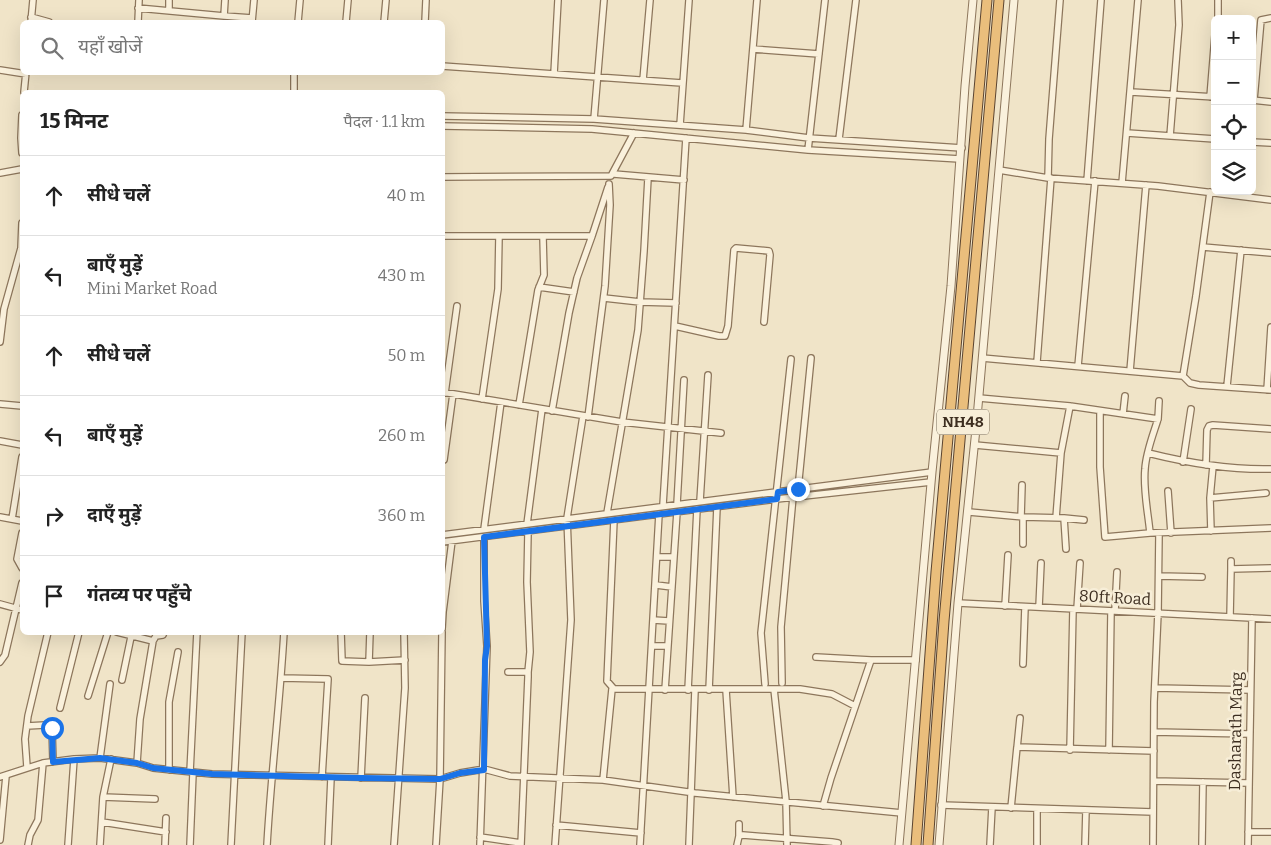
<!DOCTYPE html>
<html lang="hi">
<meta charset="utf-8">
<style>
:root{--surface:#fff;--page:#f2f2f2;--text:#222;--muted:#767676;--line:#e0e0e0}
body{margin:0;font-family:Bitter,"Noto Sans Devanagari",serif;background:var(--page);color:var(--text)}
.controls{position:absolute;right:15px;top:15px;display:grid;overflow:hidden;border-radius:8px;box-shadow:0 5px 20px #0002}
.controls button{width:45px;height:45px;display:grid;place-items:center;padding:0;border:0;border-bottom:1px solid var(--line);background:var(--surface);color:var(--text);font:25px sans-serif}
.stop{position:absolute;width:15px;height:15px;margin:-11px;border:4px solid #1a73e8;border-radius:50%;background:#fff}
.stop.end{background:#1a73e8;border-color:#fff;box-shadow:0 1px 5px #0008}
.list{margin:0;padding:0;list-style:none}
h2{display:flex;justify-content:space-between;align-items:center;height:65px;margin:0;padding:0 20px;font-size:21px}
h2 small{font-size:16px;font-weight:400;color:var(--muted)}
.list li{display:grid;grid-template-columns:32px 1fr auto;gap:15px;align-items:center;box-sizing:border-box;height:80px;padding:0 20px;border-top:1px solid var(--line)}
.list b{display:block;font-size:19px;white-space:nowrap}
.list p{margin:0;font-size:16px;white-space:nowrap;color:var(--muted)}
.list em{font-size:16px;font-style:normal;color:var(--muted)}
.icon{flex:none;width:28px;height:28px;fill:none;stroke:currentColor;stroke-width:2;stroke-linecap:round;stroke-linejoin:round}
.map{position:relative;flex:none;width:1271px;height:845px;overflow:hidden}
.search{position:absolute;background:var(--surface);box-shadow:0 5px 20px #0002;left:20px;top:20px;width:425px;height:55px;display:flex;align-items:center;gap:12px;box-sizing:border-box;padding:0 18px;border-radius:8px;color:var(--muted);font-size:19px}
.panel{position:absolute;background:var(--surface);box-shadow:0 5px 20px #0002;left:20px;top:90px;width:425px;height:545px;border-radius:8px}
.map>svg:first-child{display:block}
</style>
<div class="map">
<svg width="1271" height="845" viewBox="0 0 1271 845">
<rect width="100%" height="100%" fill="#f0e4c8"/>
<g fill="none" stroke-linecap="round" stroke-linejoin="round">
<g stroke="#8d765c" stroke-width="8">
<path id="minor" d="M138,8L224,16L225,0
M169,11V0
M224,16L252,18
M31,17L49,22
M1218,19V0
M31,22L33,0
M138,22L139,0
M252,22L254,0
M298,22L300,0
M346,22L348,0
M384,22L386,0
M425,22L426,0
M753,49L819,54
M442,66L682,83
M0,70L26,74
M554,74L558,0
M643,80L650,0
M24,92L26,72
M294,92V72
M1131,92L1215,97
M1210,97L1215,35
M1252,100L1271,102
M1254,100L1261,20L1271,18
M22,115L21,138L22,153
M442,116L594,119L746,130L809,138L962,148
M594,119L604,0
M680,125L689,0
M442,126L592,129L808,150L960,159
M746,130L757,0
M1127,133L1215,139
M1170,136L1179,25L1178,0
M839,139L856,0
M1252,142L1271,143
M808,150L825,0
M999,170L1048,178L1158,186L1271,200
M0,173L22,169
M614,174L684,180
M442,177L611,176L634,133
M1048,178L1049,139L1060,0
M1087,181L1101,0
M1122,183L1138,0
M442,236H592L608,187
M1203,247L1271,253
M539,287L574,292
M604,298L640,302L676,303
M675,326L719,336H725L728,326L734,250L736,248L769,251L770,255L764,322
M0,342L4,309L21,248L22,223
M982,358L1183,376L1190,383L1199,385L1271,390
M1037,362L1051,178
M1078,366L1095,181
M1130,371L1146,185
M1183,376L1196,296L1210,192
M1227,386L1241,250
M1267,390L1271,327
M442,392L622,422L721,433
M445,393L457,306
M979,398L1070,406L1158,419C1153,435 1146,452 1145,469C1143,490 1148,512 1150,533
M482,399L498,289L499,236
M0,404L22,406
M519,405L538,290L544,275L543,237
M552,411L569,313L577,278L592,236
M1100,411V467L1105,537L1150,533L1271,528
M1123,414L1125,396
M588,417L605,286L610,205L609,184
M1158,419L1159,401
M0,441L22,445
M975,445L1061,453
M1148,453C1188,463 1229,470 1271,469
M442,460H444L453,394
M1183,462L1191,409
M1206,465L1207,430L1209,426L1213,425L1271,429
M798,489L811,358
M1168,491L1171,533
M1210,498L1266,493
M700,501L708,375
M677,504L684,380
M663,505L686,138
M969,512L1023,517L1064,518L1084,520
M607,513L638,330L644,251L648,178
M0,517L22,521
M1021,517L1022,485
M1023,517V544
M1056,518L1061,453L1070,406
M1064,518L1066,549
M12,519L22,457
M614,520L607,681L614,689
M527,524L542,409
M484,529L501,402
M1211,531L1210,498L1213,466
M22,533L17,559L22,568
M442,535L932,472
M442,542L777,499L931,482
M657,557H674
M1231,561V569
M1159,576L1202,577
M656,585L672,587
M958,603L1271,619
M0,604L22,610
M1005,606L1008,555
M1039,607L1041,563
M1077,609L1080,563
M1115,611L1117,572
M1230,617L1231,569L1271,568
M653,620L669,621
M442,629L443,612L452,541
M117,632L153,641
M341,632L342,661L369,662
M370,632L369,662L405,660
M652,646H668
M816,657L871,660H916
M0,662L5,655L22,583
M1023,664L1025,607
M508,672H528V677L521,845
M528,672L530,652L527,582L528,532
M281,678L328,679L322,777
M122,680L132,632
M782,683L781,627L793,497
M765,684L761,633L791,359
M1155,688L1250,690
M774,689L786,801L787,845
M665,690L677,512
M688,690L697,509
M709,690L717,507
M726,690L733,797
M88,696L108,632
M60,708L79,632
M27,726L45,725L52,728L53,762
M1154,732L1249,734
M1017,748L1020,718
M1070,750L1073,609
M1109,750L1111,611
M100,758L110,684
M137,763L140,719L153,641L156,636L163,635L164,632
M27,767L25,739L28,716L48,632
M169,770V702L178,652
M190,772L197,632
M0,777L43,763L74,759L100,758L137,763L153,768L212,774L440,779L460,773L484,769L510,776L603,780L695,793L902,813
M361,778L365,698
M603,780L612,689H800L832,694L855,706
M1154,781L1248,783
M103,797L155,799
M941,805L1153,812
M823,806L831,778L871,660
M1011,808L1017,747L1154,751
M102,822L166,832
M556,825L641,833
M1248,832H1271
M739,836V824
M480,837L521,843
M0,840L6,776
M28,845L30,835L38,820L43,763
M68,845L74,759
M100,845L103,797L111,759
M165,845L166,818
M190,845L193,773
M231,845L242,632
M267,845C271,774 280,703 284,632
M328,845L331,778
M394,845L405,688L404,632
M436,845L440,779L442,632
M480,845L487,646L484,601V537
M555,845L571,620L567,518L583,416
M640,845L659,514
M689,845L695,690
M737,845L739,836L743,835L832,842L838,843L837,845
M990,845L992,807
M1037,845V809
M1085,845L1086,810
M1153,845L1154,702L1158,613L1159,534
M1202,845L1203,782
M1248,845L1252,618"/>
</g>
<g stroke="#8d765c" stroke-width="9">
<path id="tertiary" d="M899,845L932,472L951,286L965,86L973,0
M939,845L958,603L976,429L1014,0"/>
</g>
<g stroke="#5b4430" stroke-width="11">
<path id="trunk" d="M916,845L936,572L987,0
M928,845L944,621L999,0"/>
</g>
<use href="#minor" stroke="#faf1dc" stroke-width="5.5"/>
<use href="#tertiary" stroke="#faf1dc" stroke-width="7"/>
<use href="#trunk" stroke="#eabe7c" stroke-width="9"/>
</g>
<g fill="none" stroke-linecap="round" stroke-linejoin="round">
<path stroke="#1a73e8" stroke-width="6" d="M52,728L53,762L100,758L137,763L153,768L212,774L361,778L440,779L460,773L484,770L485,660L487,646L484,537L777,499L778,492L798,489"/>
</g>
<g text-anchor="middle" stroke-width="5" stroke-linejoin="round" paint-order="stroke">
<rect fill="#f7eed8" stroke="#756857" stroke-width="1" x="937" y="409.5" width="52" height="25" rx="4"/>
<g font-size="15" font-weight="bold" fill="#3d2e20">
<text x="963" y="427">NH48</text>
</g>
<g font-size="16" fill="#3d2e20" stroke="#f7eed8">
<text transform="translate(1115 597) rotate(3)" y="6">80ft Road</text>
<text transform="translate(1235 731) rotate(-89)" y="6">Dasharath Marg</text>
</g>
</g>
</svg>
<div class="controls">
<button>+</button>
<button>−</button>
<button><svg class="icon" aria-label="locate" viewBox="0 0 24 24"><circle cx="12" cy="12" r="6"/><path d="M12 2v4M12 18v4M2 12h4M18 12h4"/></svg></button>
<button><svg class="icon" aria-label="layers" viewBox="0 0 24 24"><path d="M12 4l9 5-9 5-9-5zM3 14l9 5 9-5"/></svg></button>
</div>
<div class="stop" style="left:52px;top:728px"></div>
<div class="stop end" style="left:798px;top:489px"></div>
<div class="search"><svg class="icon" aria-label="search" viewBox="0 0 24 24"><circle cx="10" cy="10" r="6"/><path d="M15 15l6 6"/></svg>यहाँ खोजें</div>
<section class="panel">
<h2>15 मिनट<small>पैदल · 1.1 km</small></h2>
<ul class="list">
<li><svg class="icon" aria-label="ahead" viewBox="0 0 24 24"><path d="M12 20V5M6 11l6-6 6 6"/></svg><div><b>सीधे चलें</b></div><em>40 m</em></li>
<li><svg class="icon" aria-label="left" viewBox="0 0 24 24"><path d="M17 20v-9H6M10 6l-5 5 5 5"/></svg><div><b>बाएँ मुड़ें</b><p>Mini Market Road</p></div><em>430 m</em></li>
<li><svg class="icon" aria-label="ahead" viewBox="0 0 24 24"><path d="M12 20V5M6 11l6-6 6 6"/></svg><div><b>सीधे चलें</b></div><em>50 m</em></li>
<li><svg class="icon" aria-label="left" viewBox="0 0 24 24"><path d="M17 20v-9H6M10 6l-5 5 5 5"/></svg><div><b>बाएँ मुड़ें</b></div><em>260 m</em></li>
<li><svg class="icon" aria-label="right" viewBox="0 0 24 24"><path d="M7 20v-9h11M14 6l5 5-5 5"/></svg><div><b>दाएँ मुड़ें</b></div><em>360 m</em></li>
<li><svg class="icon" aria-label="arrive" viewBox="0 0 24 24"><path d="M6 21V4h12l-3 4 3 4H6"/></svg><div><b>गंतव्य पर पहुँचे</b></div></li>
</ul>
</section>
</div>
